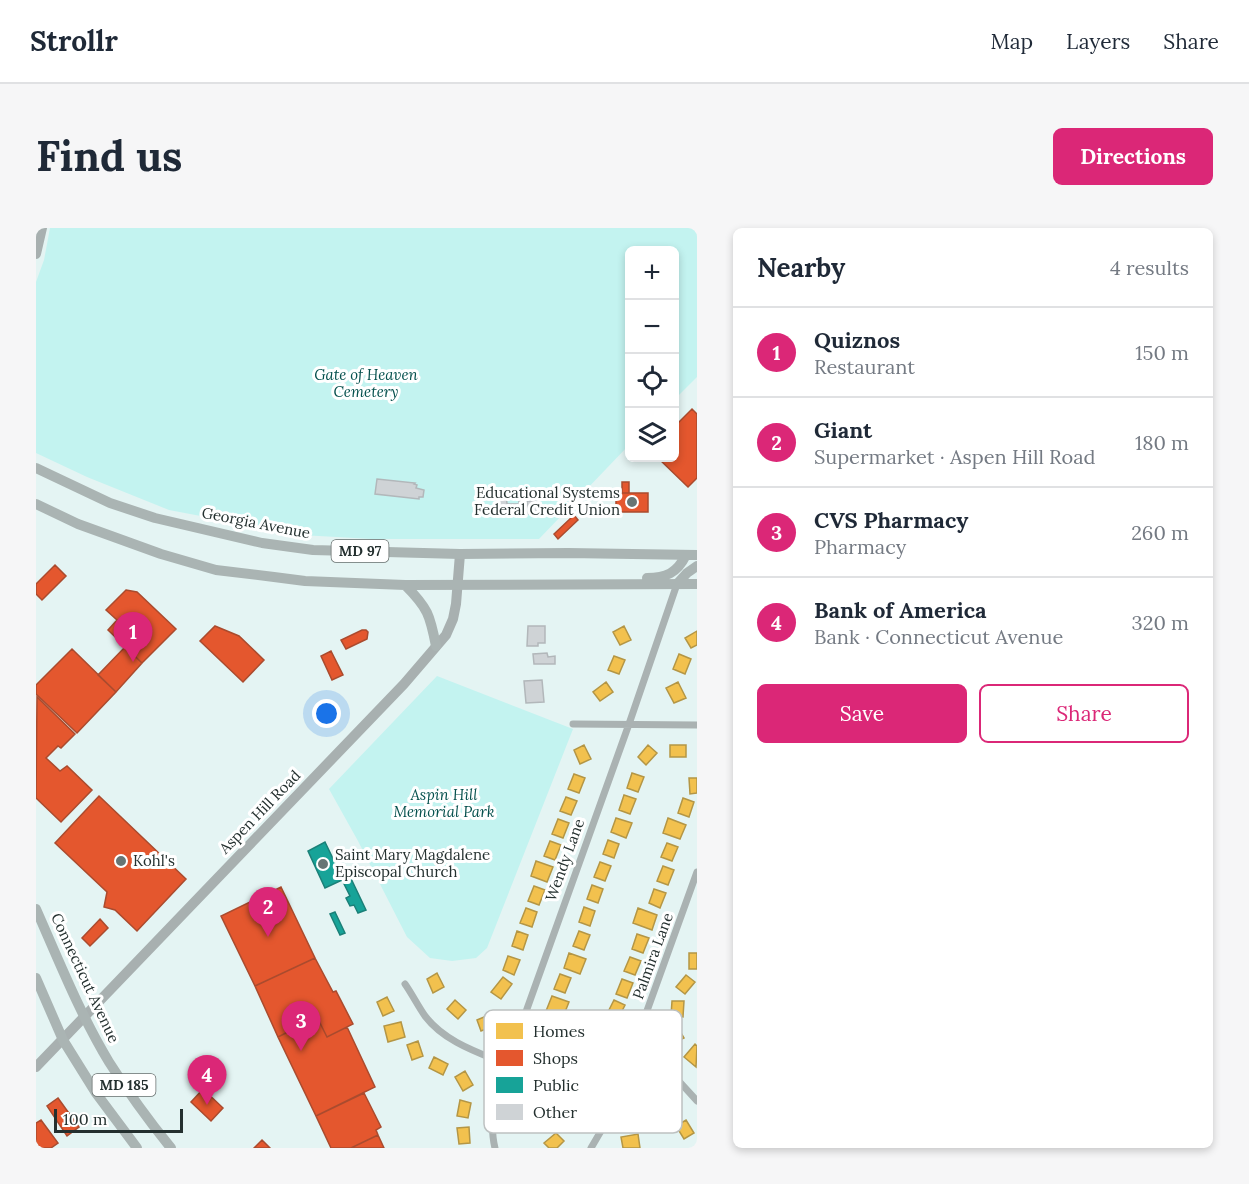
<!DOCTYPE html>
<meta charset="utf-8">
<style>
:root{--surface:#fff;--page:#f6f6f7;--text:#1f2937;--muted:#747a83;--line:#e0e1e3;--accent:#db2777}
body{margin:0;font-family:Lora,serif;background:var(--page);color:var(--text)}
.controls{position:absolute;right:18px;top:18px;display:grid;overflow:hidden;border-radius:9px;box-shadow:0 3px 9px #0003}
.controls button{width:54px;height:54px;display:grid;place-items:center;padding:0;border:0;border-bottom:2px solid var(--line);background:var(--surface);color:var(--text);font:30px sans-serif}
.scale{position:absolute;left:18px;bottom:15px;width:129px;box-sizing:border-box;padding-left:6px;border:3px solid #24302f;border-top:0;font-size:16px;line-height:21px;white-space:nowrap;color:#24302f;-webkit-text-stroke:4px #fff;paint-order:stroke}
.you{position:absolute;left:291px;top:486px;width:21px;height:21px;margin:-15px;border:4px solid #fff;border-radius:50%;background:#1a73e8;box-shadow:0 0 0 9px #1a73e833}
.badge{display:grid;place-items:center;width:39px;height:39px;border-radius:50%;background:var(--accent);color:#fff;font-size:20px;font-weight:700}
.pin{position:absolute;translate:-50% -50px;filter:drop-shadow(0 2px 3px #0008)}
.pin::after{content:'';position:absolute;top:32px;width:21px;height:18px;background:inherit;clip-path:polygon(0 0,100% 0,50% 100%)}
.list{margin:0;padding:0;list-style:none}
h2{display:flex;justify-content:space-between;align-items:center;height:78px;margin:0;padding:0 24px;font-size:26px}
h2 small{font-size:20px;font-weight:400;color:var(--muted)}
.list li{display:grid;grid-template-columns:39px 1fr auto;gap:18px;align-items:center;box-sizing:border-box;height:90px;padding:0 24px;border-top:2px solid var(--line)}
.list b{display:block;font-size:22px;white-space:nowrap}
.list p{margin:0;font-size:20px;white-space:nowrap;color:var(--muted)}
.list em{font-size:20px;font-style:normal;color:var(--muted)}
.actions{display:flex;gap:12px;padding:18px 24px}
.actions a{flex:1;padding:14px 0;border:2px solid var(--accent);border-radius:9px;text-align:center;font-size:21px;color:var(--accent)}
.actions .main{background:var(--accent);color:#fff}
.icon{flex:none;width:33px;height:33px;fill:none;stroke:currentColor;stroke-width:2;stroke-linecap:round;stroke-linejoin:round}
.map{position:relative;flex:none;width:661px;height:920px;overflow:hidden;border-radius:9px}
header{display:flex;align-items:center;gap:36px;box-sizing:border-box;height:84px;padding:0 30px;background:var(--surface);border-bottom:2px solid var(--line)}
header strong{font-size:28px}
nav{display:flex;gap:33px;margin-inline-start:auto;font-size:21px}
.intro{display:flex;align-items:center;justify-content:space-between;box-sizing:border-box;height:144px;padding:0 36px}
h1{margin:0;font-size:42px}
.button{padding:15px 27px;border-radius:9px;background:var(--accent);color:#fff;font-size:21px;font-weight:700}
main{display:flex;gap:36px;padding:0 36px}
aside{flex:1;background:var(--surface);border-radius:9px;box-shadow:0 3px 9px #0003}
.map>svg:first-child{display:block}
</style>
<header>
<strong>Strollr</strong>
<nav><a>Map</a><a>Layers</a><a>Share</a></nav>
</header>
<div class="intro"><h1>Find us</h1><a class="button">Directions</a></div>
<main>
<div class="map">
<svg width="661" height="920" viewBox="0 0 661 920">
<rect width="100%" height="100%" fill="#e4f4f3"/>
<path fill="#c3f3f0" d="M14,0H661V149L639,171L638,22H594L593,217L503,311H336L265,307L133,282L51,249L0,225V54L8,32Z
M401,448L537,501L451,720L440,730L416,733L394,730L371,709L322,613L293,561Z"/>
<path fill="#f2c14e" stroke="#b49645" stroke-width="1.5" d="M588,398L595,412L584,417L577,404Z
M661,403V417L655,420L649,410Z
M643,426L655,431L649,446L637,441Z
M578,428L589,432L583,446L572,442Z
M570,454L577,464L564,473L557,464Z
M642,454L650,470L638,475L630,460Z
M548,517L555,531L544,536L538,522Z
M612,517L621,525L610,537L602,529Z
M634,517H650V529H634Z
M596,545L608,549L602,564L591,560Z
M538,546L549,550L543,565L532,561Z
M653,550H661V565L654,566Z
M588,567L600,571L594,586L583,582Z
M530,569L541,573L535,587L524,583Z
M647,570L658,574L653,589L642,585Z
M580,590L596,595L590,610L575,604Z
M632,590L650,597L644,611L627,605Z
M522,591L533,595L527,610L516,606Z
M572,612L583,616L578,630L567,626Z
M514,613L525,617L519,632L508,628Z
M631,615L642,619L636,633L625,629Z
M500,633L517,639L511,654L495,648Z
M564,634L575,638L569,653L558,649Z
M627,638L638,642L632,657L621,653Z
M556,657L567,661L562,675L551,671Z
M498,658L509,662L503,677L492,673Z
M618,661L630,665L624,680L613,675Z
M548,679L559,683L554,698L543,694Z
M490,680L501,684L496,699L484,695Z
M602,680L621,687L616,702L597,695Z
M481,703L492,707L487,722L476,718Z
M543,703L554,707L548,722L537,718Z
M601,706L613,710L607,725L596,721Z
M533,725L550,731L544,746L528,740Z
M653,725H661V741H653Z
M472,728L484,732L478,747L467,742Z
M594,729L605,733L599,747L588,743Z
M401,745L408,759L397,765L391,751Z
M524,746L535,750L529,765L518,761Z
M650,747L659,754L649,766L640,759Z
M467,749L476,756L465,771L455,764Z
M586,751L597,755L591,770L580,766Z
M516,768L533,774L527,789L510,783Z
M351,769L358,783L347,788L341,774Z
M419,772L430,782L422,791L411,781Z
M578,772L589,777L582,791L571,786Z
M636,773H648L647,789L635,788Z
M455,786L460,797L445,803L441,792Z
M365,794L369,809L352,814L348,798Z
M640,796L648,810L631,819L624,805Z
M382,813L387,828L376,832L371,817Z
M659,816L661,818L660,839L648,829Z
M398,829L412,836L407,847L393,840Z
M429,843L437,857L427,863L419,849Z
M424,872L435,875L432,890L421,888Z
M650,892L658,905L648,911L640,898Z
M433,899L434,915L423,916L421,900Z
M520,905L528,913L521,920H513L508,915Z
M602,906L604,920H587L585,909Z"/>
<path fill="#e4572e" stroke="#aa4b2e" stroke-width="1.5" d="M656,181L661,186V250L652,259L622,230H638V199Z
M586,254H593V265H586Z
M580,265H612V284H580Z
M538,287L542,292L522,311L518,306Z
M19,337L30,348L6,372L0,366V356Z
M90,362L101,364L140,401L106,435L72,402L81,392L70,382Z
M179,398L203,408L228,432L207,454L164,413Z
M326,402H330L332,404L331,411L310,421L305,412Z
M89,419L106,435L80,464L62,447Z
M36,421L80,464L41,505L0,466V457Z
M295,423L307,447L296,452L285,428Z
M1,469L39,506L25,520L22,518L10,530L24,543L31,538L56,562L25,594L0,570Z
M63,568L150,651L101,703L79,682L68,679L71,664L19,615Z
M245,659L279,730L219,758L185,688Z
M64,691L72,700L54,718L46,710Z
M279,730L297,764L300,763L317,796L291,809L281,789L242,809L219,758Z
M281,789L291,809L311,799L339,859L280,888L242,809Z
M167,861L187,880L175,893L155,874Z
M328,865L345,899L340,902L342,907L315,920H295L280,888Z
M22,870L43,899L31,908L11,878Z
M5,892L22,915L15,920H4L0,915V895Z
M342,907L348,920H315Z
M226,912L234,920H218Z"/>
<path fill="#17a398" stroke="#1b8078" stroke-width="1.5" d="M289,614L302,641L309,638L330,682L322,685L318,677L314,678L310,670L314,668L306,652L289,660L272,623Z
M299,684L309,705L304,707L294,686Z"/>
<path fill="#cfd3d6" stroke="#b2b7ba" stroke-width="1.5" d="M341,251L379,255L378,256L381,257L380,260L388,262L387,269H383V271L339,266Z
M461,264H470L471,276H491L490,286H461Z
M483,268H489V274L483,275Z
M491,273H503V286H490Z
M492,398H509V415H502V418H491Z
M511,425L512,429L519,428V436H498L497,426Z
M506,452L508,474L490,475L488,453Z"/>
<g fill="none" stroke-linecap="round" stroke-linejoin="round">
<path stroke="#aab2b2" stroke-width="7" d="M537,496L661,497
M369,756C376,766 382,778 389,788C409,814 441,824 470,836
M596,826L641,851L661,873
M459,920C455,904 456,889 458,873L593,496L641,356
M555,920L572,891L661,644"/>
<path stroke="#a8b0b0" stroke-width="10" d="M0,26L6,0
M0,839L368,456L410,407L417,391L420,376L424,326"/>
<path stroke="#aab4b3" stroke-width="10" d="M0,240L74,275L119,290L226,315L277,322L424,326L532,325L661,327
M0,276L42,296L125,326L180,342L238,349L269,353L369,357L661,356
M611,350C630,350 641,345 650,327
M641,356L651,345L661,338
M369,357C392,380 394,387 400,418
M0,681C23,733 44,786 73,834C92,864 113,893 135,920
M0,750L27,812L60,865L101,920"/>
</g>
<g fill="#677574" stroke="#fff" stroke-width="2">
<circle cx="596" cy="274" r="6"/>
<circle cx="85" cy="633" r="6"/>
<circle cx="287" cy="636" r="6"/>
</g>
<g text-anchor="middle" stroke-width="6" stroke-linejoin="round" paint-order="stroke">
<g fill="#fff" stroke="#666e6d" stroke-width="1.5">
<rect x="295.5" y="312" width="57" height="22" rx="4.5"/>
<rect x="56.5" y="846" width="63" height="22" rx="4.5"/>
</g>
<g font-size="14" font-weight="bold" fill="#24302f">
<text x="324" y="328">MD 97</text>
<text x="88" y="862">MD 185</text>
</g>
<g font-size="15" font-style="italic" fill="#05504d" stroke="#fff">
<text x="330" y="152">Gate of Heaven<tspan x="330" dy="17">Cemetery</tspan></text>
<text x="408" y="572">Aspin Hill<tspan x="408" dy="17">Memorial Park</tspan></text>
</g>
<g font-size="15" fill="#24302f" stroke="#fff" text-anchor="start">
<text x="584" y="270" text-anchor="end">Educational Systems<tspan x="584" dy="17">Federal Credit Union</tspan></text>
<text x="299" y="632">Saint Mary Magdalene<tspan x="299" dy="17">Episcopal Church</tspan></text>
<text x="97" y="638">Kohl's</text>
</g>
<g font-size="15" fill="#24302f" stroke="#fff">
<text transform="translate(220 295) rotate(11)" y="5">Georgia Avenue</text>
<text transform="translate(224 584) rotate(-46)" y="5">Aspen Hill Road</text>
<text transform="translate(529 632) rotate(-70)" y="5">Wendy Lane</text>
<text transform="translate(617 728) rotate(-70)" y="5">Palmira Lane</text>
<text transform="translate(49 750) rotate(65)" y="5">Connecticut Avenue</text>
</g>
</g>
<rect x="448" y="782" width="198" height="123" rx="9" fill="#fff" stroke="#bdc1c1" stroke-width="1.5"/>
<rect x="460" y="795" width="27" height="16" fill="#f2c14e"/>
<rect x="460" y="822" width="27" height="16" fill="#e4572e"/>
<rect x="460" y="849" width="27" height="16" fill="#17a398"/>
<rect x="460" y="876" width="27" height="16" fill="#cfd3d6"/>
<g font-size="16" fill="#24302f">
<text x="497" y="809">Homes</text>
<text x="497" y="836">Shops</text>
<text x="497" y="863">Public</text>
<text x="497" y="890">Other</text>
</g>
</svg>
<div class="controls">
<button>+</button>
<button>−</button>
<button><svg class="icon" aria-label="locate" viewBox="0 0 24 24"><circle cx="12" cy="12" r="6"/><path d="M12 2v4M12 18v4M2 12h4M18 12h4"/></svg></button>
<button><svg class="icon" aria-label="layers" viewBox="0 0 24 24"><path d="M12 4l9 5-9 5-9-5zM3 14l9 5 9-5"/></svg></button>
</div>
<div class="scale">100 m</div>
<div class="you"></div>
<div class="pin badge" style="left:97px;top:434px">1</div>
<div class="pin badge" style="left:232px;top:709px">2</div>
<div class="pin badge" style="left:265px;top:823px">3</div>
<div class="pin badge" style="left:171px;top:877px">4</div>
</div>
<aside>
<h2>Nearby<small>4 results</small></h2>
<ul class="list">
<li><span class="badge">1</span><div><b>Quiznos</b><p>Restaurant</p></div><em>150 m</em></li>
<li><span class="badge">2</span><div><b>Giant</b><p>Supermarket · Aspen Hill Road</p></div><em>180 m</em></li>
<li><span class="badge">3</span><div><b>CVS Pharmacy</b><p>Pharmacy</p></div><em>260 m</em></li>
<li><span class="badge">4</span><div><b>Bank of America</b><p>Bank · Connecticut Avenue</p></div><em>320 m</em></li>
</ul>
<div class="actions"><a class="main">Save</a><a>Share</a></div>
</aside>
</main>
